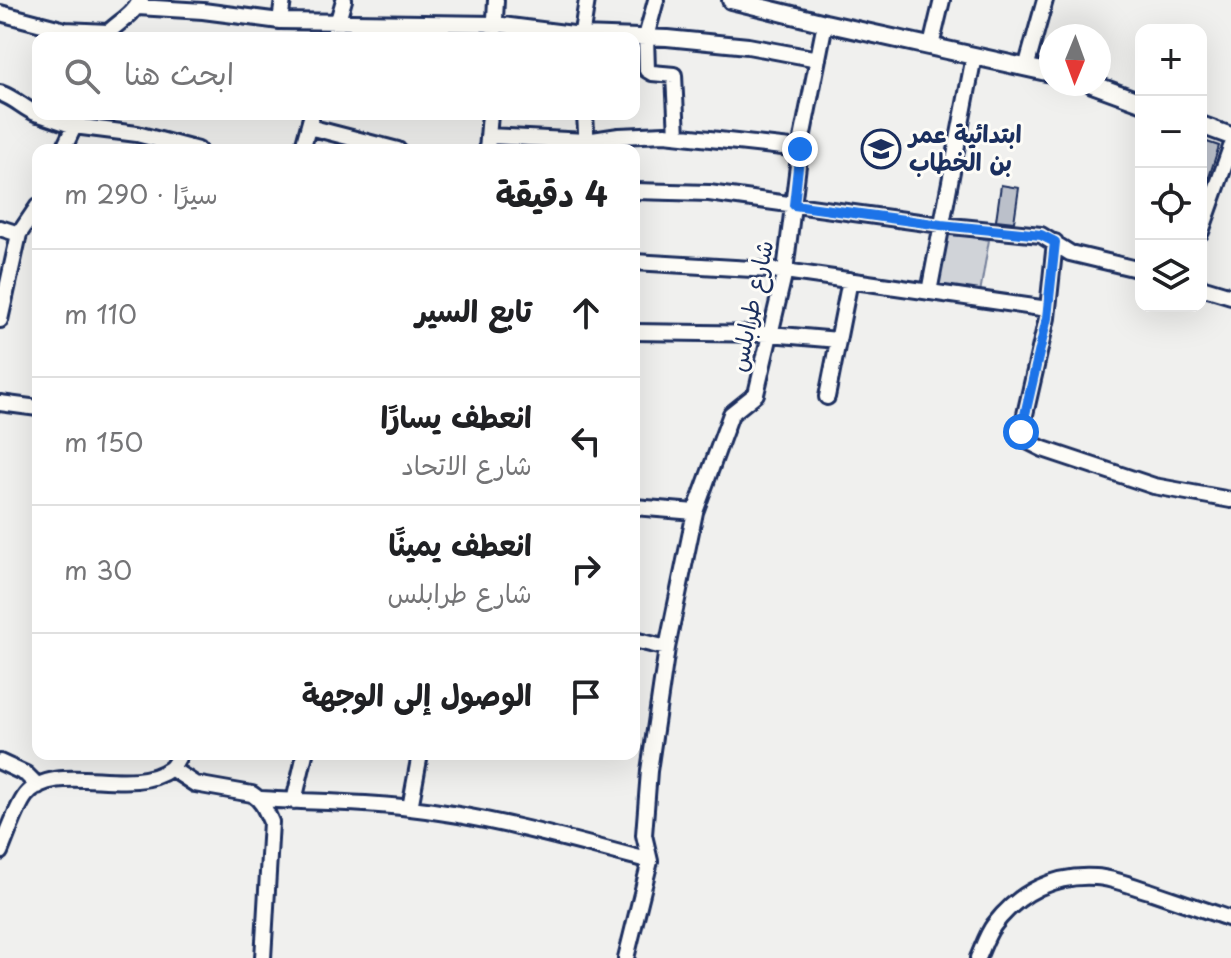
<!DOCTYPE html>
<html lang="ar">
<meta charset="utf-8">
<style>
:root{--surface:#fff;--page:#f2f2f2;--text:#202124;--muted:#757577;--line:#e0e0e0}
body{margin:0;font-family:"Playpen Sans","Playpen Sans Arabic",sans-serif;background:var(--page);color:var(--text);direction:rtl}
.controls{position:absolute;right:24px;top:24px;display:grid;overflow:hidden;border-radius:16px;box-shadow:0 8px 32px #0002}
.controls button{width:72px;height:72px;display:grid;place-items:center;padding:0;border:0;border-bottom:2px solid var(--line);background:var(--surface);color:var(--text);font:40px sans-serif}
.compass{position:absolute;left:1039px;top:24px;width:72px;height:72px;border-radius:50%;background:var(--surface);box-shadow:0 8px 32px #0002;rotate:181deg}
.stop{position:absolute;width:24px;height:24px;margin:-18px;border:6px solid #1a73e8;border-radius:50%;background:#fff}
.stop.end{background:#1a73e8;border-color:#fff;box-shadow:0 2px 8px #0008}
.list{margin:0;padding:0;list-style:none}
h2{display:flex;justify-content:space-between;align-items:center;height:104px;margin:0;padding:0 32px;font-size:34px}
h2 small{font-size:26px;font-weight:400;color:var(--muted)}
.list li{display:grid;grid-template-columns:52px 1fr auto;gap:24px;align-items:center;box-sizing:border-box;height:128px;padding:0 32px;border-top:2px solid var(--line)}
.list b{display:block;font-size:30px;white-space:nowrap}
.list p{margin:0;font-size:26px;white-space:nowrap;color:var(--muted)}
.list em{font-size:26px;font-style:normal;color:var(--muted)}
.icon{flex:none;width:44px;height:44px;fill:none;stroke:currentColor;stroke-width:2;stroke-linecap:round;stroke-linejoin:round}
.map{position:relative;flex:none;width:1231px;height:958px;overflow:hidden;direction:ltr}
.search{position:absolute;background:var(--surface);box-shadow:0 8px 32px #0002;left:32px;top:32px;width:608px;height:88px;display:flex;align-items:center;gap:20px;box-sizing:border-box;padding:0 28px;border-radius:16px;color:var(--muted);font-size:30px}
.panel{position:absolute;background:var(--surface);box-shadow:0 8px 32px #0002;left:32px;top:144px;width:608px;height:616px;border-radius:16px;direction:rtl}
.map>svg:first-child{display:block}
</style>
<div class="map">
<svg width="1231" height="958" viewBox="0 0 1231 958">
<rect width="100%" height="100%" fill="#f0f0ee"/>
<filter id="ink" filterUnits="userSpaceOnUse"><feTurbulence type="fractalNoise" baseFrequency=".0125" numOctaves="2"/><feDisplacementMap in="SourceGraphic" scale="16" xChannelSelector="R" yChannelSelector="G"/><feConvolveMatrix kernelMatrix="1 2 1 2 8 2 1 2 1" color-interpolation-filters="sRGB"/></filter>
<g filter="url(#ink)">
<path fill="#d0d3d8" stroke="#76819b" stroke-width="2" d="M944,232L989,240L980,293L935,287Z"/>
<path fill="#bbc0ca" stroke="#1b2f5e" stroke-width="2" d="M1201,140L1219,146L1203,196L1201,195Z
M1001,185L1019,188L1014,222L996,220Z"/>
<g fill="none" stroke-linecap="round" stroke-linejoin="round">
<g stroke="#1b2f5e" stroke-width="20">
<path id="minor" d="M656,0L646,37L647,70L652,73L674,75L677,135
M138,7L203,11L280,21L495,24L581,35L667,38L748,46L818,59
M0,13L65,30L108,32
M280,21L283,0
M103,38C115,23 133,17 140,0
M333,38L344,0
M494,38L496,0
M581,38L587,0
M931,46L942,0
M1026,68L1045,0
M0,93C17,99 24,109 38,114
M39,114L74,126L137,134L198,150
M585,114L587,149
M309,127L398,150
M488,136L586,141L619,136L665,134L800,149
M63,150L80,114
M302,150L312,114
M487,150L490,114
M634,191L709,193L941,225L1041,235L1070,253L1141,270
M0,228L19,234
M1201,232L1231,147
M1055,242L1047,318L1021,432L1025,440L1043,449L1154,486L1231,500
M634,262L785,271L1048,309
M1201,287L1231,296
M929,292L974,56
M0,320L19,234L38,206
M634,332L770,334L838,340
M827,397L850,280
M0,403L38,408
M634,507L695,512
M634,640L667,648
M0,762L26,774L38,786
M172,769L195,784L252,794C263,801 266,811 271,822L263,958
M261,799C308,802 355,802 402,807C487,816 568,839 650,861
M294,801L305,754
M410,808L420,754
M0,852C6,838 17,806 26,795C55,759 130,798 170,769C174,766 177,759 180,754
M626,958L650,861L644,835L649,771L667,648L695,512L731,414L756,394L785,271L800,149L825,23
M978,958C983,947 987,934 994,925C1019,892 1055,874 1096,877C1113,878 1132,886 1149,891C1176,900 1204,910 1231,919"/>
</g>
<g stroke="#1b2f5e" stroke-width="22">
<path id="major" d="M731,0L825,23L1051,73
M1092,84L1141,102
M1201,125L1231,136"/>
</g>
<use href="#minor" stroke="#fdfcf7" stroke-width="14"/>
<use href="#major" stroke="#fdfcf7" stroke-width="16"/>
</g>
</g>
<g fill="none" stroke-linecap="round" stroke-linejoin="round" filter="url(#ink)">
<path stroke="#1a73e8" stroke-width="10" d="M800,149L794,205L941,225L1041,235L1055,242L1047,318L1021,432"/>
</g>
<defs>
<g id="school-ring" transform="scale(2)"><circle r="9.5" fill="#fdfcf7" stroke="#1b2f5e" stroke-width="1.5"/><path d="M0-5L7-2L0 1L-7-2ZM-4 1L0 2.5L4 1V4Q0 6-4 4Z" fill="#1b2f5e"/></g>
</defs>
<g fill-rule="evenodd">
<use href="#school-ring" x="881" y="149"/>
</g>
<g text-anchor="middle" stroke-width="6" stroke-linejoin="round" paint-order="stroke">
<g font-size="24" font-weight="bold" fill="#1b2f5e" stroke="#fdfcf7" text-anchor="start">
<text x="909" y="143">ابتدائية عمر<tspan x="909" dy="28">بن الخطاب</tspan></text>
</g>
<g font-size="24" fill="#1b2f5e" stroke="#fdfcf7">
<text transform="translate(752 306) rotate(-78)" y="8">شارع طرابلس</text>
</g>
</g>
</svg>
<div class="controls">
<button>+</button>
<button>−</button>
<button><svg class="icon" aria-label="locate" viewBox="0 0 24 24"><circle cx="12" cy="12" r="6"/><path d="M12 2v4M12 18v4M2 12h4M18 12h4"/></svg></button>
<button><svg class="icon" aria-label="layers" viewBox="0 0 24 24"><path d="M12 4l9 5-9 5-9-5zM3 14l9 5 9-5"/></svg></button>
</div>
<svg class="compass" viewBox="-18 -18 36 36"><path d="M0-13l5 13h-10z" fill="#e53935"/><path d="M0 13l5-13h-10z" fill="#757577"/></svg>
<div class="stop" style="left:1021px;top:432px"></div>
<div class="stop end" style="left:800px;top:149px"></div>
<div class="search"><svg class="icon" aria-label="search" viewBox="0 0 24 24"><circle cx="10" cy="10" r="6"/><path d="M15 15l6 6"/></svg>ابحث هنا</div>
<section class="panel">
<h2>4 دقيقة<small>سيرًا · 290 m</small></h2>
<ul class="list">
<li><svg class="icon" aria-label="ahead" viewBox="0 0 24 24"><path d="M12 20V5M6 11l6-6 6 6"/></svg><div><b>تابع السير</b></div><em>110 m</em></li>
<li><svg class="icon" aria-label="left" viewBox="0 0 24 24"><path d="M17 20v-9H6M10 6l-5 5 5 5"/></svg><div><b>انعطف يسارًا</b><p>شارع الاتحاد</p></div><em>150 m</em></li>
<li><svg class="icon" aria-label="right" viewBox="0 0 24 24"><path d="M7 20v-9h11M14 6l5 5-5 5"/></svg><div><b>انعطف يمينًا</b><p>شارع طرابلس</p></div><em>30 m</em></li>
<li><svg class="icon" aria-label="arrive" viewBox="0 0 24 24"><path d="M6 21V4h12l-3 4 3 4H6"/></svg><div><b>الوصول إلى الوجهة</b></div></li>
</ul>
</section>
</div>
